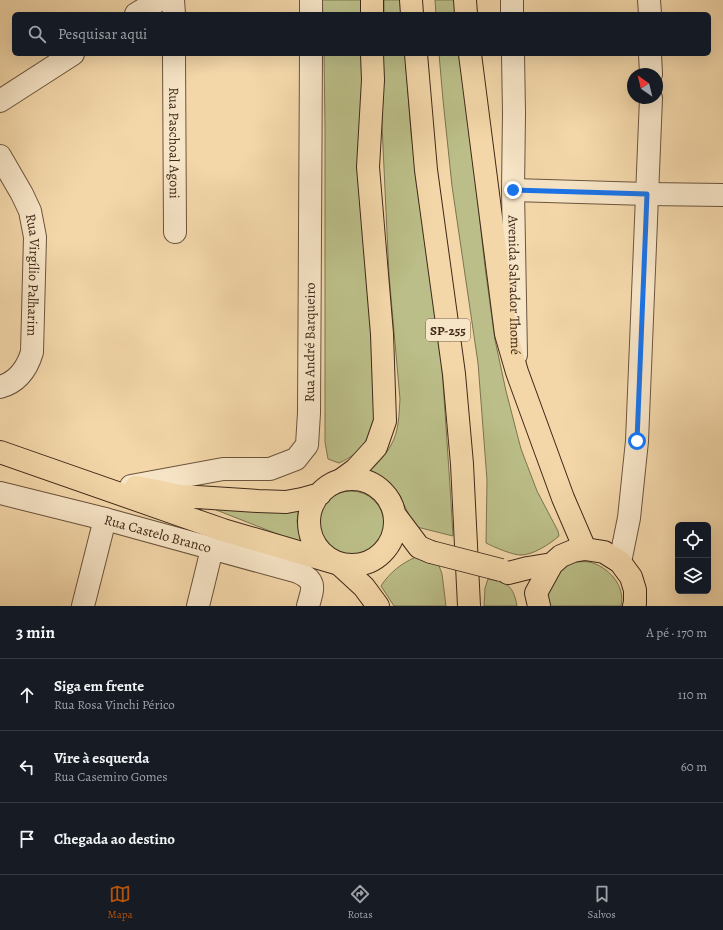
<!DOCTYPE html>
<html lang="pt">
<meta charset="utf-8">
<style>
:root{--surface:#171b24;--page:#242831;--text:#f1f3f6;--muted:#9ea1a6;--line:#363941;--accent:#b45309}
body{margin:0;font-family:Alegreya,serif;background:var(--page);color:var(--text)}
.controls{position:absolute;right:12px;bottom:12px;display:grid;overflow:hidden;border-radius:6px;box-shadow:0 4px 16px #0002}
.controls button{width:36px;height:36px;display:grid;place-items:center;padding:0;border:0;border-bottom:1px solid var(--line);background:var(--surface);color:var(--text);font:20px sans-serif}
.compass{position:absolute;left:627px;top:68px;width:36px;height:36px;border-radius:50%;background:var(--surface);box-shadow:0 4px 16px #0002;rotate:325deg}
.stop{position:absolute;width:12px;height:12px;margin:-9px;border:3px solid #1a73e8;border-radius:50%;background:#fff}
.stop.end{background:#1a73e8;border-color:#fff;box-shadow:0 1px 4px #0008}
.list{margin:0;padding:0;list-style:none}
h2{display:flex;justify-content:space-between;align-items:center;height:52px;margin:0;padding:0 16px;font-size:17px}
h2 small{font-size:13px;font-weight:400;color:var(--muted)}
.list li{display:grid;grid-template-columns:26px 1fr auto;gap:12px;align-items:center;box-sizing:border-box;height:72px;padding:0 16px;border-top:1px solid var(--line)}
.list b{display:block;font-size:15px;white-space:nowrap}
.list p{margin:0;font-size:13px;white-space:nowrap;color:var(--muted)}
.list em{font-size:13px;font-style:normal;color:var(--muted)}
.icon{flex:none;width:22px;height:22px;fill:none;stroke:currentColor;stroke-width:2;stroke-linecap:round;stroke-linejoin:round}
.map{position:relative;flex:none;width:723px;height:606px;overflow:hidden}
.search{position:absolute;background:var(--surface);box-shadow:0 4px 16px #0002;left:12px;right:12px;top:12px;height:44px;display:flex;align-items:center;gap:10px;box-sizing:border-box;padding:0 14px;border-radius:6px;color:var(--muted);font-size:15px}
.sheet{height:268px;background:var(--surface)}
nav{display:flex;justify-content:space-around;align-items:center;box-sizing:border-box;height:56px;border-top:1px solid var(--line);background:var(--surface);font-size:11px;color:var(--muted)}
nav a{display:grid;justify-items:center;gap:2px}
nav .on{color:var(--accent)}
.map>svg:first-child{display:block}
</style>
<div class="map">
<svg width="723" height="606" viewBox="0 0 723 606">
<rect width="100%" height="100%" fill="#f3d7a9"/>
<filter id="stains"><feTurbulence type="fractalNoise" baseFrequency=".005" numOctaves="4"/><feColorMatrix values="0 0 0 0 .2 0 0 0 0 .09 0 0 0 0 .02 0 0 0 .5 -.17"/></filter>
<radialGradient id="worn" r=".72"><stop offset=".6" stop-color="#630" stop-opacity="0"/><stop offset="1" stop-color="#630" stop-opacity=".3"/></radialGradient>
<path fill="#bbbe88" stroke="#7d7450" d="M322,0H365L364,14H323Z
M384,0H401L402,14H384Z
M435,0H454L456,14H436Z
M324,54H362L373,317L375,421C366,443 361,453 339,463L328,459L325,442V127Z
M382,54H405L411,133L441,353L450,486L453,536L417,527L408,513L399,494L388,482L374,473L369,472C377,464 386,455 391,445C399,432 399,414 400,399L389,275L382,125Z
M439,54H461L469,122L485,267L495,340L506,391L521,449L537,491L558,531L559,536C550,544 533,555 521,555C512,555 494,547 486,543L487,480L478,363L452,186L443,100Z
M318 524a33 33 0 1 1 66 0a33 33 0 1 1-66 0Z
M299,505L297,521L299,531L303,544L206,506Z
M416,557L438,563L442,574L446,606H394L381,586C390,572 402,563 416,557Z
M573,562C578,562 584,561 589,562C608,566 626,586 621,606H549L547,594L558,571Z
M488,579C508,583 513,585 517,606H484L485,588Z"/>
<g fill="none" stroke-linecap="round" stroke-linejoin="round">
<g stroke="#6c543d" stroke-width="24">
<g id="minor">
<path d="M173,0L174,14"/>
<path d="M512,0V14"/>
<path d="M649,0L650,14"/>
<path d="M136,14L159,0"/>
<path d="M311,14V0"/>
<path id="s1" d="M174,54L175,232"/>
<path id="s2" d="M513,54L514,113L513,190L516,355"/>
<path d="M650,54L651,74"/>
<path d="M0,101L73,54"/>
<path id="s3" d="M0,156L22,194L30,211L35,237L32,352C27,369 18,382 0,387"/>
<path d="M513,190L647,194L723,195"/>
<path id="s4" d="M131,486L223,469H270L296,459L307,445L309,413L311,54"/>
<path id="s5" d="M0,493L105,519L298,572C317,581 313,588 308,606"/>
<path d="M620,562L629,518L637,441L651,98"/>
<path d="M83,606L105,519"/>
<path d="M198,606L212,549"/>
</g>
</g>
<g stroke="#3f2919" stroke-width="24">
<path id="major" d="M0,452L223,530L339,564
M309 522a43 43 0 1 1 86 0a43 43 0 1 1-86 0Z
M136,487L181,496L258,501L286,502L302,499L320,494
M395,515L419,547L431,552
M508,573L528,568L552,564
M539,606L536,593L552,564L561,556L573,551L585,549L604,552L620,562L631,577L635,590V603L634,606"/>
</g>
<g stroke="#3f2919" stroke-width="24">
<path id="highway" d="M372,0V14
M411,0L412,14
M465,0L466,14
M416,54L426,170L454,374L462,464L469,606
M470,54L506,334L517,372L563,498L585,549
M341,480L356,469L376,447L385,421L382,334L368,167L373,80L372,54
M339,564L364,587L378,606"/>
</g>
<use href="#minor" stroke="#f7e5c7" stroke-width="22"/>
<use href="#major" stroke="#f3d7a9" stroke-width="22"/>
<use href="#highway" stroke="#f3d7a9" stroke-width="22"/>
<g stroke="#3f2919" stroke-width="24" stroke-linecap="butt">
<path id="major-bridge" d="M431,552L501,570"/>
</g>
<use href="#major-bridge" stroke="#f3d7a9" stroke-width="22"/>
</g>
<g fill="none" stroke-linecap="round" stroke-linejoin="round">
<path stroke="#1a73e8" stroke-width="5" d="M513,190L647,194L637,441"/>
</g>
<g text-anchor="middle" stroke-width="3" stroke-linejoin="round" paint-order="stroke">
<rect fill="#f7e5c7" stroke="#76614d" stroke-width="1" x="426" y="319" width="44" height="22" rx="3"/>
<g font-size="13" font-weight="bold" fill="#3f2919">
<text x="448" y="335">SP-255</text>
</g>
<g font-size="14" fill="#3f2919" stroke="#f7e5c7">
<text dy="5" stroke="none"><textPath href="#s1" startOffset="89">Rua Paschoal Agoni</textPath></text>
<text dy="5" stroke="none"><textPath href="#s3" startOffset="127">Rua Virgílio Palharim</textPath></text>
<text dy="5" stroke="none"><textPath href="#s2" startOffset="231">Avenida Salvador Thomé</textPath></text>
<text dy="5" stroke="none"><textPath href="#s4" startOffset="289">Rua André Barqueiro</textPath></text>
<text dy="5" stroke="none"><textPath href="#s5" startOffset="163">Rua Castelo Branco</textPath></text>
</g>
</g>
<rect width="100%" height="100%" filter="url(#stains)"/>
<rect width="100%" height="100%" fill="url(#worn)"/>
</svg>
<div class="controls">
<button><svg class="icon" aria-label="locate" viewBox="0 0 24 24"><circle cx="12" cy="12" r="6"/><path d="M12 2v4M12 18v4M2 12h4M18 12h4"/></svg></button>
<button><svg class="icon" aria-label="layers" viewBox="0 0 24 24"><path d="M12 4l9 5-9 5-9-5zM3 14l9 5 9-5"/></svg></button>
</div>
<svg class="compass" viewBox="-18 -18 36 36"><path d="M0-13l5 13h-10z" fill="#e53935"/><path d="M0 13l5-13h-10z" fill="#9ea1a6"/></svg>
<div class="stop" style="left:637px;top:441px"></div>
<div class="stop end" style="left:513px;top:190px"></div>
<div class="search"><svg class="icon" aria-label="search" viewBox="0 0 24 24"><circle cx="10" cy="10" r="6"/><path d="M15 15l6 6"/></svg>Pesquisar aqui</div>
</div>
<section class="sheet">
<h2>3 min<small>A pé · 170 m</small></h2>
<ul class="list">
<li><svg class="icon" aria-label="ahead" viewBox="0 0 24 24"><path d="M12 20V5M6 11l6-6 6 6"/></svg><div><b>Siga em frente</b><p>Rua Rosa Vinchi Périco</p></div><em>110 m</em></li>
<li><svg class="icon" aria-label="left" viewBox="0 0 24 24"><path d="M17 20v-9H6M10 6l-5 5 5 5"/></svg><div><b>Vire à esquerda</b><p>Rua Casemiro Gomes</p></div><em>60 m</em></li>
<li><svg class="icon" aria-label="arrive" viewBox="0 0 24 24"><path d="M6 21V4h12l-3 4 3 4H6"/></svg><div><b>Chegada ao destino</b></div></li>
</ul>
</section>
<nav>
<a class="on"><svg class="icon" aria-label="map" viewBox="0 0 24 24"><path d="M3 6l6-2 6 2 6-2v14l-6 2-6-2-6 2zM9 4v14M15 6v14"/></svg>Mapa</a>
<a><svg class="icon" aria-label="directions" viewBox="0 0 24 24"><path d="M12 3l9 9-9 9-9-9zM9 14v-3h6M13 9l2 2-2 2"/></svg>Rotas</a>
<a><svg class="icon" aria-label="saved" viewBox="0 0 24 24"><path d="M7 4h10v16l-5-4-5 4z"/></svg>Salvos</a>
</nav>
